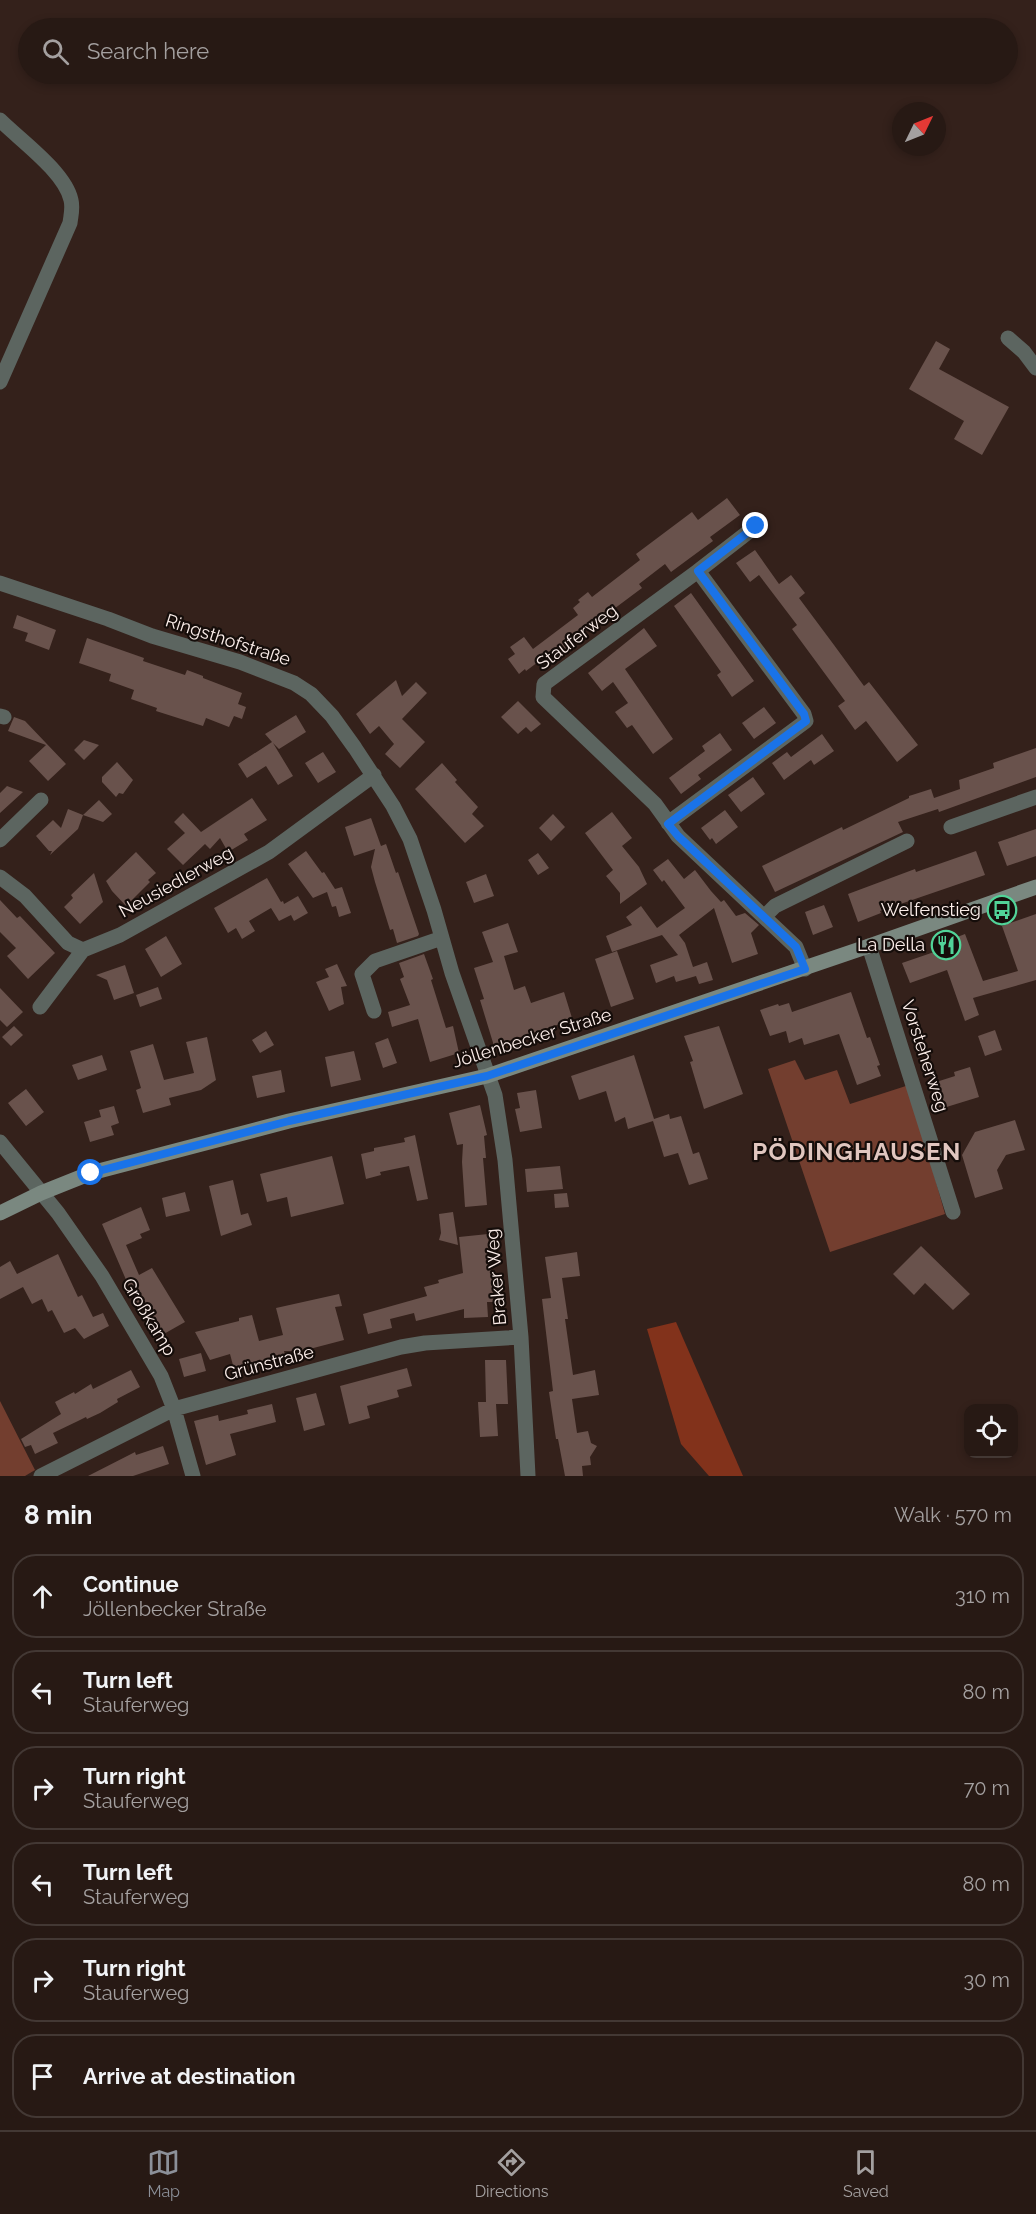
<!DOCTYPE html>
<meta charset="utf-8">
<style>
:root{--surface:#271914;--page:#2f221d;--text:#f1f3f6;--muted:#a4a0a0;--line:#433834;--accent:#8c9099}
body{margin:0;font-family:Raleway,sans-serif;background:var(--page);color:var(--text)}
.controls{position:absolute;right:18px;bottom:18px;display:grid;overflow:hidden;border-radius:12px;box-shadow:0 3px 9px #0003}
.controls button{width:54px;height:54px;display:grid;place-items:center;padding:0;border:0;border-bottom:2px solid var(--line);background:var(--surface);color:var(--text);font:30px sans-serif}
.compass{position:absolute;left:892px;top:102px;width:54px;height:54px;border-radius:50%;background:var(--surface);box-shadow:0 3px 9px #0003;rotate:47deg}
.stop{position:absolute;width:18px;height:18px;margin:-14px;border:4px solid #1a73e8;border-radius:50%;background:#fff}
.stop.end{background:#1a73e8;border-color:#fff;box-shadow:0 2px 6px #0008}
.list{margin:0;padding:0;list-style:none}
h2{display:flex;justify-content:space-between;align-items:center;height:78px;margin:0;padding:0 24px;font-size:26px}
h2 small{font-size:20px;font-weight:400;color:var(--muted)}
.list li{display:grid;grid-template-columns:39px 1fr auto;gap:18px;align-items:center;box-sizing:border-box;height:84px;margin:0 12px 12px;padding:0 12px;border:2px solid var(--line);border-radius:24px}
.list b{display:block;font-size:22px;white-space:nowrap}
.list p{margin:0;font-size:20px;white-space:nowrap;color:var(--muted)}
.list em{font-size:20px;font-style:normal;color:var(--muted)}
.icon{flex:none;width:33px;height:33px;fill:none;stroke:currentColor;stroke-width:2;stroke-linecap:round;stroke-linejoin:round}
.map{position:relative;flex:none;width:1036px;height:1476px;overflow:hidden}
.search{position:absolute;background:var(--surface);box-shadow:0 3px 9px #0003;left:18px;right:18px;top:18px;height:66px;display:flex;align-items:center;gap:15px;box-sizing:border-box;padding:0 21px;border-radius:33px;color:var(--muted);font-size:22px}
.sheet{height:654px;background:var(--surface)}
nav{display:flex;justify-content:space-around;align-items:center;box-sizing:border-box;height:84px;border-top:2px solid var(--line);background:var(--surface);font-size:16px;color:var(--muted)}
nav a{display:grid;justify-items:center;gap:3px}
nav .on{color:var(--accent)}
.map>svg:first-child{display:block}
</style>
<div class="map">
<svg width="1036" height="1476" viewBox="0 0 1036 1476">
<rect width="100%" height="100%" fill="#34211b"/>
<path fill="#733e2f" d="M795,1060L805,1080L837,1070L850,1104L909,1085L945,1214L830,1252L768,1069Z
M0,1401L35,1470L25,1476H0Z"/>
<path fill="#82321b" d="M676,1322L743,1476H709L681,1444L647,1329Z"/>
<path fill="#69524c" d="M936,341L950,349L939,369L1009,407L982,455L954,439L964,421L909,389Z
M727,498L740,515L710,537L713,541L671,572L665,564L639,584L642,588L575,638L578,641L558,656L554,650L526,671L525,669L519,674L508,659L515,654L510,647L524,637L533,649L578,615L573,608L580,602L578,600L588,592L592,597L640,560L636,554L692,512L698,520Z
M755,550L779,584L791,575L805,593L799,598L834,645L864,686L869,682L918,745L897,762L866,721L855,730L838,706L845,701L792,629L797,625L759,575L750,582L736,563Z
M691,593L754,681L732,697L717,675L721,672L674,606Z
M17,615L56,630L49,650L25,641L30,627L28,633L13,628Z
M644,628L657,646L625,669L673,739L653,754L632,725L627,728L615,712L628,703L613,682L602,691L588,673Z
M87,638L144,658L143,661L185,675L187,670L203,676V678L242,693L238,704L246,707L242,719L234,716L229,727L206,718L203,726L156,711L157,708L131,699L134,690L109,681L111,674L79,663Z
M396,680L402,696L416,682L427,693L402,719L425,742L400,768L385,754L394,744L379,726L370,734L356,714Z
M518,701L541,724L531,732L526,727L518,734L501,717Z
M764,707L776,723L754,739L742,723Z
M296,715L306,732L279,749L273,743L293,776L278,785L266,766L247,778L238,764L272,742L265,734Z
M14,717L25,721L66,764L48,781L29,761L46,745L8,731Z
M720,733L732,750L698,775L701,779L681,794L669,778L705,751L702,746Z
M822,734L834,751L814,765L811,760L784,780L772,763L787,752L791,757Z
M84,740L99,745L84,760L74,750Z
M1036,748V777L939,812L938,809L898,822L903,832L775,892L762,866L842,827L843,830L909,798V796L931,789L937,807L934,798L960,789L959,780L994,768L993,763Z
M323,752L336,772L318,783L305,763Z
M117,762L133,780L123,794L119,793L116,797L102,782V777Z
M442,763L457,780L455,782L478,807L472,814L484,826L465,843L415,789Z
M753,777L765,794L741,812L728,795Z
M7,786L23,792L0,813V793Z
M252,798L267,820L244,834L248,840L228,852L220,838L210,849L205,844L183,865L167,849L185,833L174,822L183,813L201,832Z
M99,800L112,814L103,822L83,815Z
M68,809L83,815L78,829L50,855L52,851H49L36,836L53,820L61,828Z
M725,810L738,827L716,844L712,838L710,840L701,828Z
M612,812L632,838L622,846L639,867L647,884L620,904V893L606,876L613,870L585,833Z
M553,814L565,827L551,841L539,828Z
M371,818L381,846L386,844L396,873L398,872L419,934L418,936L397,943L393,929L390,930L375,882L371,867L375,849L354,856L345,827Z
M1036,829V856L1007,866L998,842Z
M306,851L322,873L324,872L335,889L342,887L351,913L339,917L336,906L332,907L327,892L313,898L288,864Z
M976,851L985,875L880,911L881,913L858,922L848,894L915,869L916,872Z
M136,852L156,873L148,880L150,882L126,906L112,891L106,881Z
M538,853L549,868L538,875L528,860Z
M668,859L684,879L695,870L711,891L721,902L724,900L736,916L745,913L759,925L751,933L758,954L732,963L714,908L679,935L685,943L693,967L707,962L713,980L699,984L696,976L676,982L674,976L656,983L650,965L678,955L662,935L612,952L606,936L632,925L626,917L641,906L657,928L685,908L664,880L662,882L653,870Z
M94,873L103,902L80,924L64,907L73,898L71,895Z
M486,874L494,896L474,903L466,882Z
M267,878L281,902L283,901L284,904L298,896L308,913L294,921L291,915L279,921L271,908L249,921L255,931L242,939L236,928L228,933L214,908Z
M0,900L17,918L20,916L55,953L28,979L7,956L16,948L0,932Z
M824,905L833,927L813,935L805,912Z
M1036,914V980L973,998L979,1015L965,1021L947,970L910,983L902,963L940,950L939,944L965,934L983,981L1018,971L1002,926Z
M508,923L518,952L504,956L514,990L525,986L531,1003L564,992L572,1018L562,1021L563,1023L494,1046L480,1000L484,999L474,968L493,962L482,932Z
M166,936L182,964L161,977L145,949Z
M617,951L634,999L611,1007L595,959Z
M424,954L433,979L431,980L446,1028L453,1026L459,1053L430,1062L418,1019L392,1027L388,1012L410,1005L400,979L404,977L399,963Z
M337,964L347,986L341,987L344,1004L329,1011L316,982L329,977L325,969Z
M125,965L134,993L114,1000L107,980L96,975Z
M158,987L162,999L140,1007L136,995Z
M0,988L23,1012L7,1027L0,1020Z
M851,992L867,1038L870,1037L880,1065L877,1066L881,1076L857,1085L839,1034L804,1045L802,1038L789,1043L786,1031L770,1036L760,1010L778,1004L779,1006L789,1003L792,1012Z
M14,1026L23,1035L11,1046L2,1037Z
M719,1026L743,1094L704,1109L690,1062L693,1061L684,1036Z
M995,1030L1002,1050L985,1056L978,1036Z
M266,1031L274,1045L260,1053L252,1040Z
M207,1037L216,1080L201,1090L169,1098L171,1105L143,1113L136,1090L141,1088L130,1051L153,1044L164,1080L194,1073L186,1042Z
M388,1038L397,1063L383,1068L375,1043Z
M354,1051L361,1080L331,1087L325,1057Z
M102,1055L107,1070L78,1080L72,1065Z
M634,1055L654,1119L669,1114L670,1119L681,1116L693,1154L699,1152L708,1179L689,1185L678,1153L664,1157L653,1121L628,1129L625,1117L615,1122L606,1091L579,1100L571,1076Z
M970,1067L979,1097L940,1109L933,1083L955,1076L954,1072Z
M281,1070L285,1092L257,1098L252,1076Z
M26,1089L44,1112L26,1126L8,1103Z
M536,1090L542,1128L520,1132L515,1109L520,1108L517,1093Z
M480,1105L487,1135L484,1136L486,1158H483L487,1205L465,1207L462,1162L463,1144L457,1145L449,1113Z
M114,1106L119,1123L111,1126L114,1135L90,1142L84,1122L101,1117L99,1110Z
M1015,1120L1025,1150L1006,1155L997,1170L1003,1189L975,1198L962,1155L975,1132Z
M415,1135L428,1199L417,1201L409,1166L380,1172L381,1175L366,1179L361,1154L374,1151V1148L405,1142L404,1138Z
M332,1156L344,1204L291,1217L287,1197L267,1202L260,1174Z
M560,1166L563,1189L527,1192L525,1169Z
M233,1180L241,1215L248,1213L252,1225L221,1236L209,1186Z
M185,1192L190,1211L166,1217L162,1198Z
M567,1193L569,1207L555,1208L554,1194Z
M141,1207L150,1230L140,1234L142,1238L126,1245L139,1275L152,1268L185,1322L162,1335L144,1303L138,1307L128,1290L130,1289L102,1224Z
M453,1212L458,1245L439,1240L441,1233L439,1214Z
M488,1234L494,1302H487L488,1317L464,1318V1309L416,1321L414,1313L390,1319L392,1328L368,1334L363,1314L427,1296L424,1287L439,1283L438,1280L463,1273L459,1237Z
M921,1246L970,1294L953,1310L925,1283L914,1295L893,1274Z
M577,1252L580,1276L562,1278L568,1319H565L573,1375L595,1370L599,1395L572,1399L577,1433L588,1431L591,1443L597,1446L590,1457L591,1465L582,1466L583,1476H565L558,1439H556L549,1392L553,1391L542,1299L551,1298L545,1257Z
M58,1254L78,1297L82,1295L93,1317L103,1313L109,1326L84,1339L75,1328L64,1333L52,1310L48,1312L42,1299L32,1304L23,1287L0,1299V1267L10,1261L17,1274Z
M339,1294L342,1306L335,1307L344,1340L302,1351H284L285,1355L234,1369L230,1354L210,1360L195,1332L239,1321V1318L252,1315L259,1341L283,1335L276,1308Z
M201,1353L206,1371L184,1377L179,1359Z
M485,1360H506L508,1404H496L498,1436L480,1437L478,1402H486Z
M407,1368L412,1386L397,1390L399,1397L367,1406L370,1418L349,1424L340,1386Z
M131,1370L140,1387L117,1399L118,1402L100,1413L87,1419L86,1417L78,1421L53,1433L58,1443L35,1454L31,1445L25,1447L21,1439L61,1414L55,1402L74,1392L75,1394L91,1384L93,1389Z
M316,1393L325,1425L304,1431L296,1398Z
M272,1404L276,1422L230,1434L236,1455L206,1465L194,1421L218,1415L219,1421L248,1414L247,1410Z
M163,1446L169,1464L133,1476H88L135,1452L136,1455Z"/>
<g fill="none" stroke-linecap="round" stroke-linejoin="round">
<path stroke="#5c6560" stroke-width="15" d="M0,120C20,140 65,172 71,200C73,208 71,215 70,223L0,382
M1008,338L1024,352L1036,368
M698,571L756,526
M0,583L108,619L152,636L240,662L294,683L311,694L332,716L355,748L393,806L410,839L434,910L452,973L495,1095L505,1160L521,1337L528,1476
M0,716L4,717
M668,823L806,721L804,714L698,571L544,684L543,697L655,804L678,836L796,947L805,969
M951,827L1036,797
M0,840L41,800
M0,877L25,896L68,943L83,950L120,935L269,852L374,775
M764,917L775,906L907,841
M869,946L953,1212
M40,1007L83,950
M374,1011L362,974L375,961L442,938
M0,1142L58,1213L102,1276L161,1376L174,1409L193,1476
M41,1476L174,1409L401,1347L425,1343L521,1337"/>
<path stroke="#7a8880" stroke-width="15" d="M0,1213L41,1193L91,1173L289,1121L487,1076L869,946L1036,887"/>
</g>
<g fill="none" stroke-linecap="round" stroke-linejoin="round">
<path stroke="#1a73e8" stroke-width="8" d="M91,1173L289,1121L487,1076L805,969L796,947L678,836L668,824L806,721L804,714L698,571L756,526"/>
</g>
<defs>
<g id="bus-ring" transform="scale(1.5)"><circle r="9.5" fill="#150d0a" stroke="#51d398" stroke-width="1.5"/><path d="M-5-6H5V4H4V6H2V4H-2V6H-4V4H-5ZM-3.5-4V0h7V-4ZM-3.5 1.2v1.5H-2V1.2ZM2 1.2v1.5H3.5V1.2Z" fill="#51d398"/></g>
<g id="restaurant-ring" transform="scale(1.5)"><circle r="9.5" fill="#150d0a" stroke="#51d398" stroke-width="1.5"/><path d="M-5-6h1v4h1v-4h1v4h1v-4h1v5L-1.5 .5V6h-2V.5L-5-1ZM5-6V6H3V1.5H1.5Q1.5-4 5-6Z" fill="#51d398"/></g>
</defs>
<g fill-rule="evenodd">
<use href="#bus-ring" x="1002" y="910"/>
<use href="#restaurant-ring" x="946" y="945"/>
</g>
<g text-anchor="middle" stroke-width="4.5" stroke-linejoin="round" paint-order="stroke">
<g font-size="18" fill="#fceeea" stroke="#150d0a">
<text transform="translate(577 637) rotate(-37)" y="6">Stauferweg</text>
<text transform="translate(228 640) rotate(18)" y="6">Ringsthofstraße</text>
<text transform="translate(176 882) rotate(-29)" y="6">Neusiedlerweg</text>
<text transform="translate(532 1038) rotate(-17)" y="6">Jöllenbecker Straße</text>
<text transform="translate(925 1056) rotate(72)" y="6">Vorsteherweg</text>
<text transform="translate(496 1277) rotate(-95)" y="6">Braker Weg</text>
<text transform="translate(149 1317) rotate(59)" y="6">Großkamp</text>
<text transform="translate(269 1363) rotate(-15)" y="6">Grünstraße</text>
</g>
<g font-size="18" fill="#fceeea" stroke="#150d0a" text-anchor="end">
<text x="981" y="916">Welfenstieg</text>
<text x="925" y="951">La Della</text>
</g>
<g font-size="24" font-weight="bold" letter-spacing="1.5" fill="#e0c6bf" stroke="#150d0a">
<text x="857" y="1160">PÖDINGHAUSEN</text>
</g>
</g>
</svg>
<div class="controls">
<button><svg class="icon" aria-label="locate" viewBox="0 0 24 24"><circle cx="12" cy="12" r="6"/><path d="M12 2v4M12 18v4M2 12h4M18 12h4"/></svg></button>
</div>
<svg class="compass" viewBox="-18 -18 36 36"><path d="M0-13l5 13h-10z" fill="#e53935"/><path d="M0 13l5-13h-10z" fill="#a4a0a0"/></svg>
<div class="stop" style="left:91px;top:1173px"></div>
<div class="stop end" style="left:756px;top:526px"></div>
<div class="search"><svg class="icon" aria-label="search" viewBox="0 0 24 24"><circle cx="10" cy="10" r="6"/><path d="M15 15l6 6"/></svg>Search here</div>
</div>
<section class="sheet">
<h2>8 min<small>Walk · 570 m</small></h2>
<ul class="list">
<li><svg class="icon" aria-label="ahead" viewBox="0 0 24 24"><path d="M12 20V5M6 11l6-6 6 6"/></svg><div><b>Continue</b><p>Jöllenbecker Straße</p></div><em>310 m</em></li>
<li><svg class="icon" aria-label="left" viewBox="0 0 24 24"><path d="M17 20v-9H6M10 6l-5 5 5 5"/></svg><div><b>Turn left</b><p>Stauferweg</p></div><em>80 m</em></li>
<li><svg class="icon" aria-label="right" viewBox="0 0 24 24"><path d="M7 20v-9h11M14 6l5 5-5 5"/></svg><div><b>Turn right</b><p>Stauferweg</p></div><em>70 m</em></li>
<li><svg class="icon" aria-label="left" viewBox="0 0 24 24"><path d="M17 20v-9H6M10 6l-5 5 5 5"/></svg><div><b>Turn left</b><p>Stauferweg</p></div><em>80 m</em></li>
<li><svg class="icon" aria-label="right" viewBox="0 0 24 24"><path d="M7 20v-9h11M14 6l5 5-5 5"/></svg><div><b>Turn right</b><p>Stauferweg</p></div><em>30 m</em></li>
<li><svg class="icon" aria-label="arrive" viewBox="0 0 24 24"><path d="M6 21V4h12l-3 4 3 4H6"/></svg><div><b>Arrive at destination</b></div></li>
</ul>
</section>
<nav>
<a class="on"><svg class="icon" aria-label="map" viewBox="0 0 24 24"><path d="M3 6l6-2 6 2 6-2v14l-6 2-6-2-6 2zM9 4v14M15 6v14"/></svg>Map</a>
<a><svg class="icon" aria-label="directions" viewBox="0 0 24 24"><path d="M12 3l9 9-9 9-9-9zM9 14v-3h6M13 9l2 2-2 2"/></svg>Directions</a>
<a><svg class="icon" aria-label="saved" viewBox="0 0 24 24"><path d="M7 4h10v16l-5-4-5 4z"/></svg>Saved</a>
</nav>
